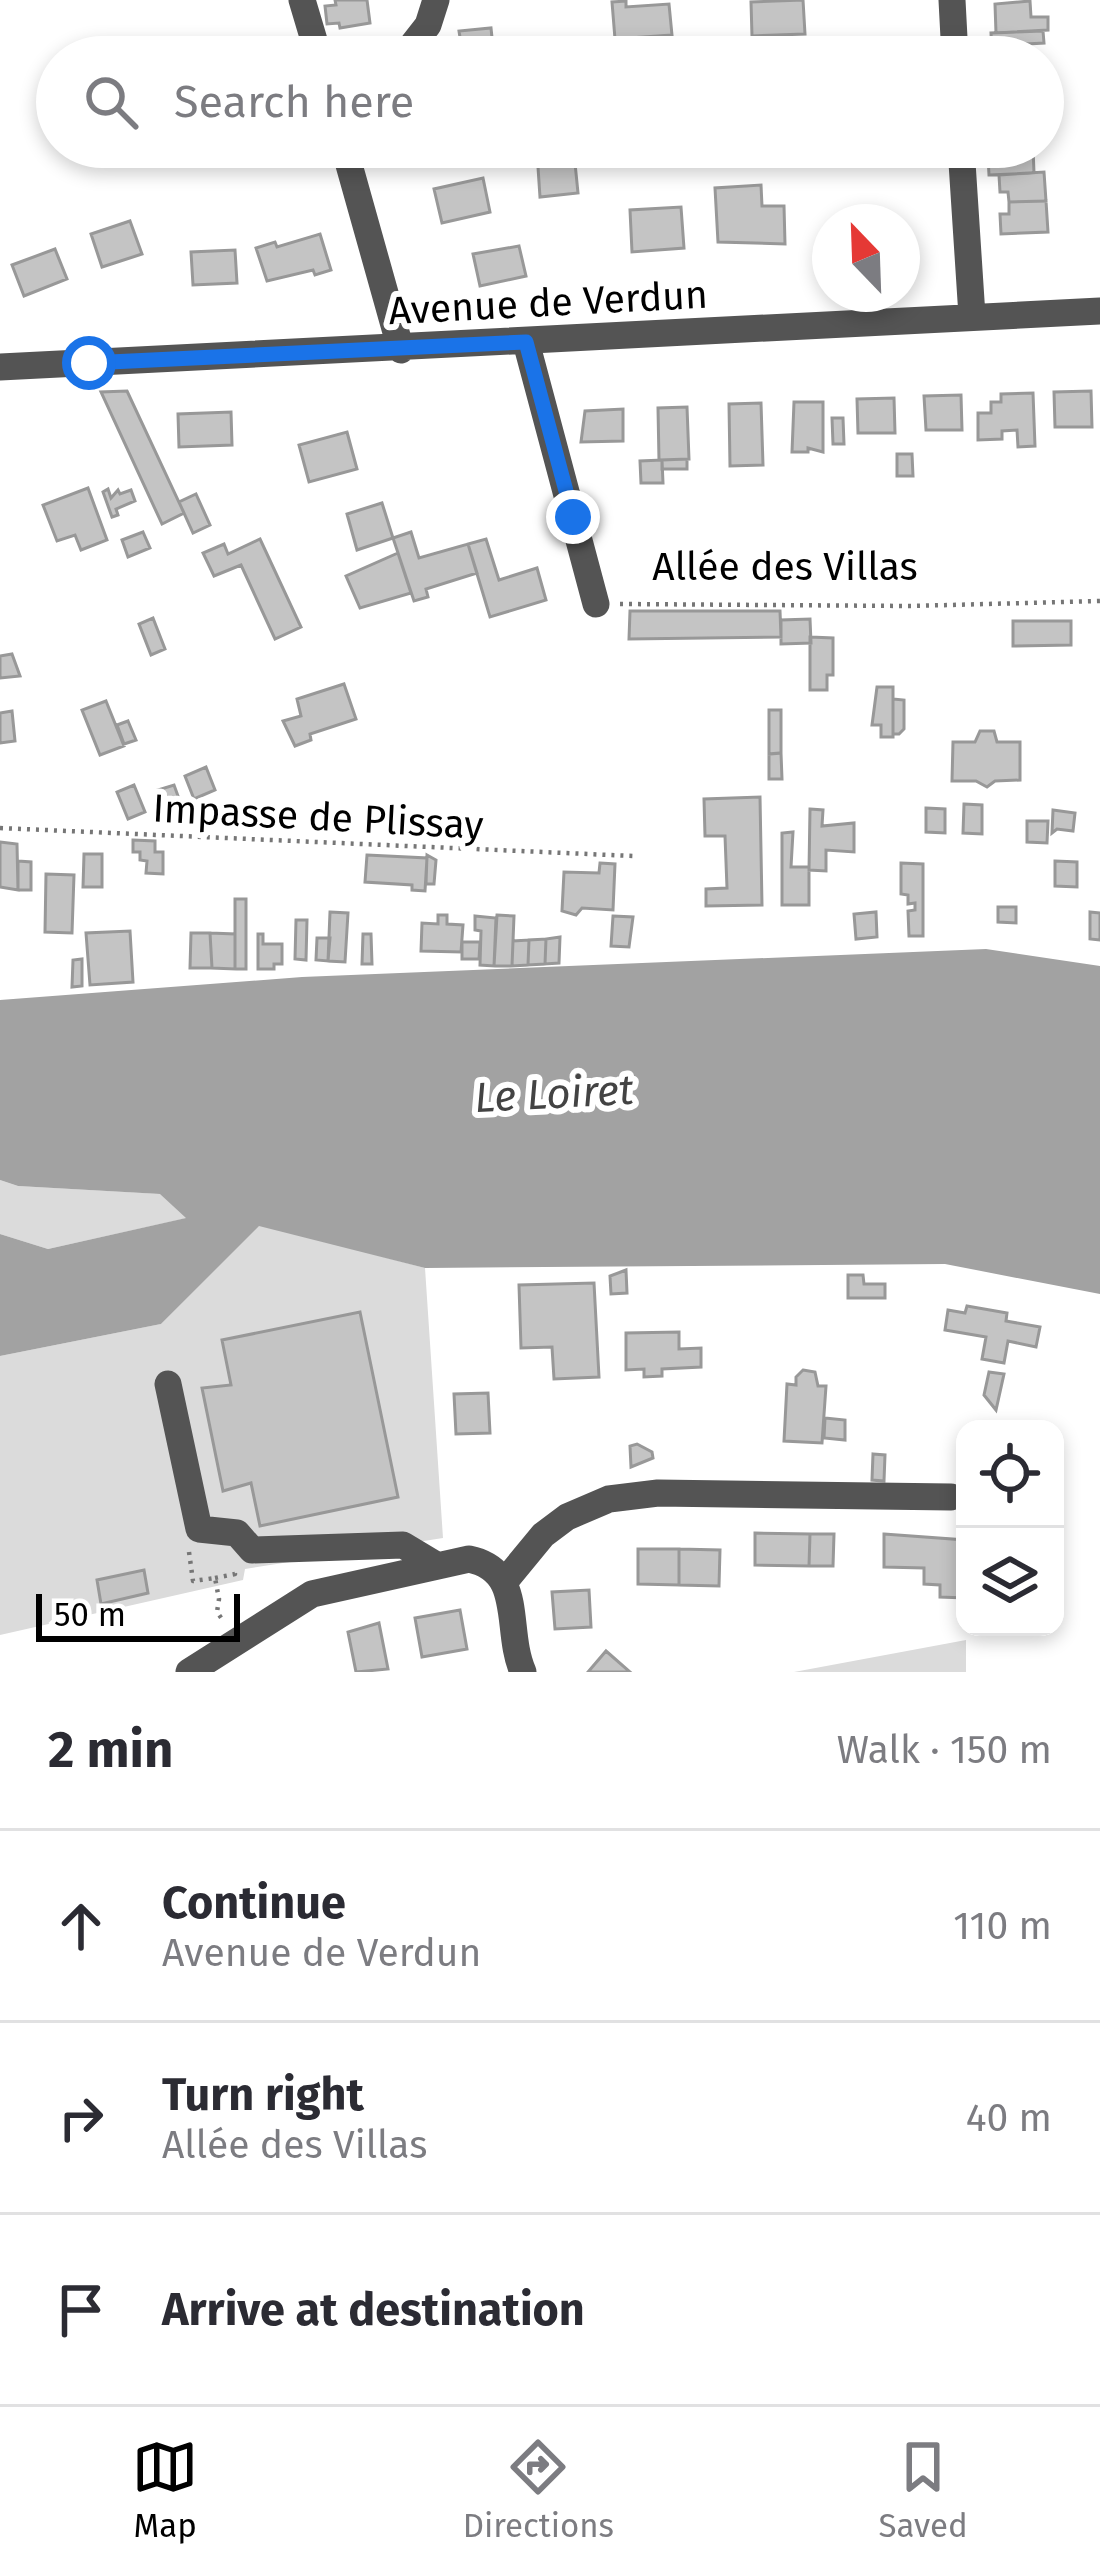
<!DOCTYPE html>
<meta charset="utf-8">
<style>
:root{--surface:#fff;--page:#f2f2f3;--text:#2b2b33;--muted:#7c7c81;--line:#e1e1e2;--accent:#000}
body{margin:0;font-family:"Fira Sans",sans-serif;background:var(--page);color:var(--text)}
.controls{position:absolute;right:36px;bottom:36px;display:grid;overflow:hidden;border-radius:24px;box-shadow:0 6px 18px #0003}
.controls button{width:108px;height:108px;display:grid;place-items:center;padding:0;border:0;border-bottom:3px solid var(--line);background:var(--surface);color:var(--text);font:60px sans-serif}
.compass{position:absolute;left:812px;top:204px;width:108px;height:108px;border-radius:50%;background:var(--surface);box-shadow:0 6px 18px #0003;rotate:337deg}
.scale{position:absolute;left:36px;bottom:30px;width:204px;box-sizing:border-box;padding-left:12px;border:6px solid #000;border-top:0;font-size:33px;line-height:42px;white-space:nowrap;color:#000;-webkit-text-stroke:9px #fff;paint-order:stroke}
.stop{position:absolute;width:36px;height:36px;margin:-27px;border:9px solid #1a73e8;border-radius:50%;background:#fff}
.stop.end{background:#1a73e8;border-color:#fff;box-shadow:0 3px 12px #0008}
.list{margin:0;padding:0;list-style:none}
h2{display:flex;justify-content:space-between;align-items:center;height:156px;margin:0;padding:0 48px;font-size:51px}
h2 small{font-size:39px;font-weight:400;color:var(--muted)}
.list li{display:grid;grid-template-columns:78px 1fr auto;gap:36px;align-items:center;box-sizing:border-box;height:192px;padding:0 48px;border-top:3px solid var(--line)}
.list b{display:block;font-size:45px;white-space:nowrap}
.list p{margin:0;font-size:39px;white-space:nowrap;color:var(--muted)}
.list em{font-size:39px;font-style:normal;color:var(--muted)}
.icon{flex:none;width:66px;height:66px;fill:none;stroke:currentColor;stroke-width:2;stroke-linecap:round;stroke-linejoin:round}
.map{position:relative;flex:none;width:1100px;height:1672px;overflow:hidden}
.search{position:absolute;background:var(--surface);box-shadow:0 6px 18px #0003;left:36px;right:36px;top:36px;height:132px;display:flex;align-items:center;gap:30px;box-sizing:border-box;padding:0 42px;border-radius:66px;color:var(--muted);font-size:45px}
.sheet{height:732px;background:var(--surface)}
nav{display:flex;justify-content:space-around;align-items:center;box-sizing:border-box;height:168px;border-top:3px solid var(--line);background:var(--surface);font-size:33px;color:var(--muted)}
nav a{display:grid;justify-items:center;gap:6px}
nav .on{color:var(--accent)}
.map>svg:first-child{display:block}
</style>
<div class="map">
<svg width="1100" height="1672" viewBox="0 0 1100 1672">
<rect width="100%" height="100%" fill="#fff"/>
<path fill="#dbdbdb" d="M0,1180L18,1186L161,1194L187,1218L48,1249L0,1234Z
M260,1224L425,1268L443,1538L245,1569L243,1580L0,1635V1356L161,1324Z
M966,1640V1672H794Z"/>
<path fill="#a2a2a2" d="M986,949L1100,966V1294L945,1264L425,1268L259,1226L161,1324L0,1356V1234L48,1249L186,1218L160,1194L18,1186L0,1180V1000L302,977Z"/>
<path fill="#c4c4c4" stroke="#989898" stroke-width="3" d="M335,0H367L370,23L340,28L339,23L327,24L325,6L336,5Z
M803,0L805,34L752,36L751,2Z
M626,1V7L669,4L672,35L615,39L612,2Z
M1030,1L1031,17H1048V30L996,33L995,4Z
M491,28L494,57H455L463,56L459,31Z
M1043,31L1044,43L1027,44L1028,57H992L991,33Z
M426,147H452L453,153L428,159Z
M997,147H1033L1034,173L989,175L988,156L997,155Z
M560,149L562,164L575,163L578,193L540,197L537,152Z
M1044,172L1046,201L1009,202L1008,192H1000L999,175Z
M483,178L490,212L442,223L434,189Z
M761,185L762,206H784L785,244L718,242L715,188Z
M1046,201L1048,232L1001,234L1000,214H1009V202Z
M681,207L684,248L632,252L630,210Z
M130,221L142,254L102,267L91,234Z
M320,234L331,270L315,275L313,270L267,281L256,248L275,242L277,247Z
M519,246L526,276L480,286L473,254Z
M55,249L67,279L24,296L12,265Z
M235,250L237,283L193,285L191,252Z
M127,391L184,513L162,524L101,392Z
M1091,391L1092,427H1055L1054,392Z
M1033,393L1035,446L1018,447L1017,430L1002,431V439L978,440V413H991V402H1001V394Z
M961,395L962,430H926L924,396Z
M894,398L895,433H858L857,399Z
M794,402H823V452L808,448V452H792Z
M761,403L763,465L730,466L729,404Z
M687,407L689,459L659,460L658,408Z
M623,409V441L581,442L585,411Z
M231,412L232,445L179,447L178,414Z
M832,418H843L844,444H833Z
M347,432L357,469L309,482L299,445Z
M897,454H912L913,476H897Z
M687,459V469H662V460Z
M662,460L663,483H641L640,461Z
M88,488L107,540L81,550L75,535L57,541L43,505Z
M108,489L111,498L118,490L120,494L131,490L135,501L116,509L118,515L112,517L103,492Z
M196,494L210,525L193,533L179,502Z
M382,503L393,538L357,550L347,514Z
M143,532L150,548L128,557L122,540Z
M411,532L419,558L468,544L477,573L426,589L428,597L414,601L393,538Z
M260,539L301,627L275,639L241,565L214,576L203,553L224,544L228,554Z
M486,539L499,580L537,568L546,600L490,617L468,544Z
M398,553L411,593L360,608L346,576Z
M630,611H780L781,637L629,639Z
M153,618L165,649L151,655L139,624Z
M810,619L811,643L781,644V620Z
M1013,621H1071V645L1013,646Z
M810,637L833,638V675H827V690H810Z
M12,654L20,676L0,678V656Z
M344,684L356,719L310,734L311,740L295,746L283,721L301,716L297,699Z
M877,687H893V737H881V725H872Z
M893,699L904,700V729L899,734H893Z
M106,701L124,746L100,755L82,710Z
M769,710H781V753L769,754Z
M12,711L15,741L0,743V713Z
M128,721L136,740L124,744L117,725Z
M980,731H994L997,742H1020V780L995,781L987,787L976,781H952L953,742H975Z
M781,753L782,779H769V754Z
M206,767L215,790L194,799L185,776Z
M134,785L145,812L128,819L117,792Z
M174,785L182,807L166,812L158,790Z
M760,797L762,905L706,906V889L727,888L725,836H705L704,799Z
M964,804L982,805V834L963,833Z
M926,808L945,809V833L926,832Z
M810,809L823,810L822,826L854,823V852L826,850V871L809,870Z
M1053,810L1075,813L1073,831L1057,829L1052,833Z
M1027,821H1048L1047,843L1027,842Z
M793,832L791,867H809V905H782V833Z
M133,840L155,841V852H163V874L146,873L147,861L140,860V852H133Z
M0,842L17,844L18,890L0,887Z
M84,854H102V887H83Z
M367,855L427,858L425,891L412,890V885L365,882Z
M427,855L436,860L434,884H426Z
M18,861L31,862V890H18Z
M1055,861L1077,862V887L1055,886Z
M600,863L615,864L613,910L582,908L576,915L562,911L564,872L599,873Z
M901,863L923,864V936H909L908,911L915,910V903L908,904V895L901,894Z
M46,874L74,875L72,933L45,932Z
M235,899H246V969H235Z
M998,907H1016V923L998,922Z
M330,912L348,913L345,962L328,961Z
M876,912L877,937L856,939L854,914Z
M1090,912L1100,913V940L1090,939Z
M438,915H447V924L463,925L461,952L421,951L422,923L438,924Z
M497,915L514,916L512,966H494Z
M475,916L496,918L494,966L480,965L481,931L475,930Z
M613,916L633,917L629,947L611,946Z
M296,920H307L306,960L295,959Z
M130,931L133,982L90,985L86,933Z
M191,933H210L212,968H190Z
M210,933L235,934V969L212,968Z
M258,934H263V944H282V964H274V969H258Z
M363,934H371L372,964H362Z
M560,937L559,963L545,964L546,939Z
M317,938H330L328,961L316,960Z
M546,939L545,964L528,965L529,940Z
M529,940L528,965L512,966L513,941Z
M462,942H480L479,959H462Z
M82,959V986L72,987L73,960Z
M626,1270L627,1293L611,1294L610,1276Z
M848,1275H863L864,1284H885V1298H848Z
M594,1283L599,1377L554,1379L552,1347L521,1348L519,1285Z
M967,1306L1007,1313L1006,1321L1040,1327L1036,1347L1008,1341L1004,1363L982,1359L986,1337L945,1330L948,1310L965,1313Z
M360,1312L398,1497L260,1526L251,1483L223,1491L202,1388L231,1385L222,1340Z
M679,1332V1349L701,1348V1367L662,1369V1376L644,1377V1369L626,1370V1333Z
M803,1370L815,1372L818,1386H826L822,1443L784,1441L787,1384L796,1385V1377Z
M989,1372L1004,1374L996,1410L984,1395Z
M488,1393L490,1433L456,1434L454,1394Z
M825,1418L845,1420V1440L824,1438Z
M637,1444L652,1452L653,1458L631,1467L630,1446Z
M873,1454L885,1455L884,1481L872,1480Z
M755,1533L810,1534L809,1566L755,1565Z
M810,1534H834L833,1566H809Z
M884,1534L965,1540V1598L940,1597V1585L924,1584V1568L884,1567Z
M638,1549H679V1585L638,1584Z
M679,1549L720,1550L719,1586L679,1585Z
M144,1570L148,1593L101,1604L97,1580Z
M589,1590L591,1627L555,1629L552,1592Z
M460,1610L467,1649L422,1657L415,1618Z
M379,1623L388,1669L356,1672L348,1632Z
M606,1651L630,1672H588Z"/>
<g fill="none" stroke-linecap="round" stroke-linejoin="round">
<path stroke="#767676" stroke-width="4.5" stroke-dasharray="3 6" stroke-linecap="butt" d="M620,604L911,606L1100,601
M0,828L633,856
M189,1552L193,1581L215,1578L219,1599L217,1612L222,1619
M215,1578L235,1574L234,1570"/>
<path stroke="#545454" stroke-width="27" d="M302,0L319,57
M952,0L955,57
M403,57L428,25L436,0
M344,147L401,350
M961,147L972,316
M526,342L596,604
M0,367L1100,311
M168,1384L199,1529L237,1533L252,1550L403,1545L438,1566
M506,1580L543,1535L567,1517L609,1499L658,1493L951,1497
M189,1672L312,1594L469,1559C526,1571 504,1629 523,1672"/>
</g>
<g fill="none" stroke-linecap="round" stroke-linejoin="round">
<path stroke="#1a73e8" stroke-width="15" d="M89,363L526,342L573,517"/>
</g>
<g text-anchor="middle" stroke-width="12" stroke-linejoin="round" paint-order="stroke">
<g font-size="39" fill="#000" stroke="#fff">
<text transform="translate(548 302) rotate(-3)" y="14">Avenue de Verdun</text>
<text x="785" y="580">Allée des Villas</text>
<text transform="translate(318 816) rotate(3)" y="14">Impasse de Plissay</text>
</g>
<g font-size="42" font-style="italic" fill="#434343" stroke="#fff">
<text transform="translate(554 1093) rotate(-3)" y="15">Le Loiret</text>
</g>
</g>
</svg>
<div class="controls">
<button><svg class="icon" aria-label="locate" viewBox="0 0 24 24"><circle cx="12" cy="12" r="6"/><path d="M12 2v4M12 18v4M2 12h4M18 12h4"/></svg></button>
<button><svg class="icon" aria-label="layers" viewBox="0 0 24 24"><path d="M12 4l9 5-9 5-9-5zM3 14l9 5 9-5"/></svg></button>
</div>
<svg class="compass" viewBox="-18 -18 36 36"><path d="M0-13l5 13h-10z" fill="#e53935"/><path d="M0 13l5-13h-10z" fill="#7c7c81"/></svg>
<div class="scale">50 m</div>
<div class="stop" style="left:89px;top:363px"></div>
<div class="stop end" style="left:573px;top:517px"></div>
<div class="search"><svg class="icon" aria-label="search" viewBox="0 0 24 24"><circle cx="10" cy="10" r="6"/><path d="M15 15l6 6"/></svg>Search here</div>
</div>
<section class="sheet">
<h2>2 min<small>Walk · 150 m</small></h2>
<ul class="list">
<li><svg class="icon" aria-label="ahead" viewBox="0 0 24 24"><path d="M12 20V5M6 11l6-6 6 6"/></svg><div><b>Continue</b><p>Avenue de Verdun</p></div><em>110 m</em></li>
<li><svg class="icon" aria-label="right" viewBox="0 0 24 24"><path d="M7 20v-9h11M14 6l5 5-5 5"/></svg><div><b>Turn right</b><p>Allée des Villas</p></div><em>40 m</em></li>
<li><svg class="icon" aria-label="arrive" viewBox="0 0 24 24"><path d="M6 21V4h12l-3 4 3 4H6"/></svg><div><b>Arrive at destination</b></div></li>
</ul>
</section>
<nav>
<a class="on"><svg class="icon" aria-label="map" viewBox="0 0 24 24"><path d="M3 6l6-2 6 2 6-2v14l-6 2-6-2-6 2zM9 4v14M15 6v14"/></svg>Map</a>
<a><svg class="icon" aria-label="directions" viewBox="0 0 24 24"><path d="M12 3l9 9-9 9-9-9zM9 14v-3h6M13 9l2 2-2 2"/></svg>Directions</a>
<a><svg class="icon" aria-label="saved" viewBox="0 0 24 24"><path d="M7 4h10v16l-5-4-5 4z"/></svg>Saved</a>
</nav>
